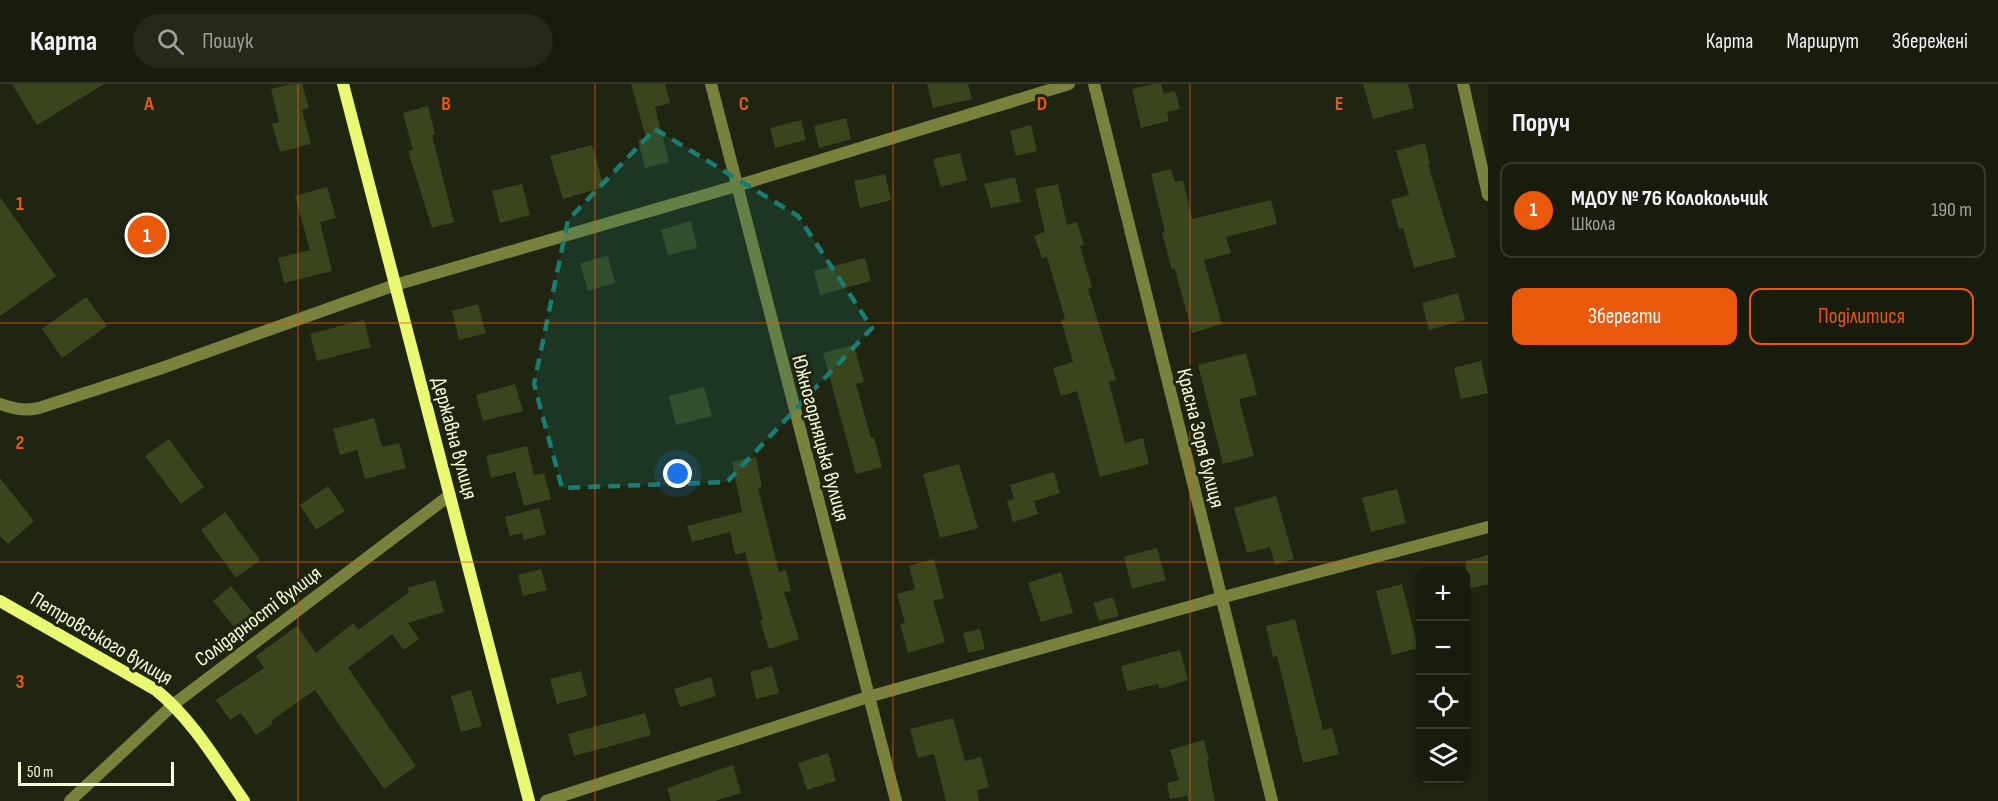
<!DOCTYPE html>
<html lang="uk">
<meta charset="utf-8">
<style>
:root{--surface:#171c0c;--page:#24291a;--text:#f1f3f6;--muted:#9ea19d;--line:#363a2d;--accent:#ea580c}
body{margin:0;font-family:"Sofia Sans Condensed",sans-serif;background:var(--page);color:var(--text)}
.controls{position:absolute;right:18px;bottom:18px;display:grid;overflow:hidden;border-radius:12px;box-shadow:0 2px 4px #0004}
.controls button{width:54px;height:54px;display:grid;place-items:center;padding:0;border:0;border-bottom:2px solid var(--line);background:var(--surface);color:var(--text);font:30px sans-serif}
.scale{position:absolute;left:18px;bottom:15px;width:156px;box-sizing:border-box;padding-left:6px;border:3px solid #f5fdd6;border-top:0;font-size:16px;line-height:21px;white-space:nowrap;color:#f5fdd6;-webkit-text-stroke:4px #1f2510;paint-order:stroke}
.you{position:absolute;left:678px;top:390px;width:21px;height:21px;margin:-15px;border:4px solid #fff;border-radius:50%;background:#1a73e8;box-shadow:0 0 0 9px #1a73e833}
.badge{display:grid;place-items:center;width:39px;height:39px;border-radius:50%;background:var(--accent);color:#fff;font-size:20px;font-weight:700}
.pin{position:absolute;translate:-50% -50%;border:3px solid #fff;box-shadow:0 2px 6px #0006}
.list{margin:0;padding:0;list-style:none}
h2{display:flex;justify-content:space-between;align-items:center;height:78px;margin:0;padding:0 24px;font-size:26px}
h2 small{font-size:20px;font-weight:400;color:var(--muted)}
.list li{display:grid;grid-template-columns:39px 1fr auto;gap:18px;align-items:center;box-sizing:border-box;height:96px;margin:0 12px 12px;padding:0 12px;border:2px solid var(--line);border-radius:12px}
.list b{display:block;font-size:22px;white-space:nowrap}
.list p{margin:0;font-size:20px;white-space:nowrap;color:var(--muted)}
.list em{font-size:20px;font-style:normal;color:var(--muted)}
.actions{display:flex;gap:12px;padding:18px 24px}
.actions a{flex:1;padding:14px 0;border:2px solid var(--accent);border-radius:12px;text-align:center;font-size:21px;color:var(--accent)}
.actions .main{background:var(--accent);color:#fff}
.icon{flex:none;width:33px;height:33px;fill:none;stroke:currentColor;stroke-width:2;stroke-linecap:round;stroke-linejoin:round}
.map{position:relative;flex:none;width:1488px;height:717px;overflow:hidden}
header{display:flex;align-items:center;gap:36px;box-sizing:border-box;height:84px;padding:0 30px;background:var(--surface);border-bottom:2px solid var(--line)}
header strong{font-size:28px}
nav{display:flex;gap:33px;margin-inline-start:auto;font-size:21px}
.search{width:420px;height:54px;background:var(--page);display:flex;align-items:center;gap:15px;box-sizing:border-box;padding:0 21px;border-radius:33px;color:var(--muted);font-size:22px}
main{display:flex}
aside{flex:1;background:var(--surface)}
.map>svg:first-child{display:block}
</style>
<header>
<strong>Карта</strong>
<div class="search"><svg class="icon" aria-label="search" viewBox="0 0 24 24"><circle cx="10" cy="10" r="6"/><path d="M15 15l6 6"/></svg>Пошук</div>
<nav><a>Карта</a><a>Маршрут</a><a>Збережені</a></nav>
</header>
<main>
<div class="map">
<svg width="1488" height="717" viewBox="0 0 1488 717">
<rect width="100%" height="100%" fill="#1f2510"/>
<path fill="#39451d" d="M12,0H104L37,41Z
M290,0H302L309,24L302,26L311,60L280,68L272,40L279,38L271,5Z
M631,0H665L670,19L655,23L669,78L645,84L638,56L646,54Z
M927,0H968L972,15L933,24Z
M1153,0H1161L1164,10L1175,7L1180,25L1167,28L1169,37L1141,44L1132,5Z
M1363,0H1408L1414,24L1373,35Z
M428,22L435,50L432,51L454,138L432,144L408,67L413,66L403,29Z
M846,34L851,55L819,64L814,42Z
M801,36L806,56L775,64L770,44Z
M1031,41L1037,67L1016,72L1010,47Z
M1425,59L1430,80H1428L1456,173L1414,184L1403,144L1399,145L1391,116L1409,111L1396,67Z
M592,61L604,103L563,115L550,72Z
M960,69L967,96L941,103L933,75Z
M1171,85L1175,98L1183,96L1192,135L1271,116L1277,140L1226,153L1231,169L1204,176L1222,240L1192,249L1175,185L1172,186L1162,149L1165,148L1151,90Z
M885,90L891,116L860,124L854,97Z
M1015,93L1021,118L991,124L984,100Z
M522,100L530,131L500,139L492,107Z
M1058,100L1067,141L1077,138L1084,161L1080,162L1092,203L1088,205L1116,296L1109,298L1125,359L1143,354L1149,380L1100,393L1077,307L1061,312L1053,284L1073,278L1061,236L1065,235L1047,173L1042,174L1034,152L1045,148L1035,105Z
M327,103L336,134L320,138L332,187L284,199L278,174L310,166L295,112Z
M0,113L56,192L0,232Z
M691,137L697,164L668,171L661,146Z
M608,172L615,199L588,207L580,179Z
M865,174L871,197L820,211L814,187Z
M1458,209L1465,236L1429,246L1422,219Z
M86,213L107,242L62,274L42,245Z
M478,220L486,249L459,256L452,227Z
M364,236L371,263L317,277L310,250Z
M854,261L864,298L856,300L871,354H874L882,383L856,390L823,269Z
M1246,269L1257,311L1239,315L1254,372L1223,380L1198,281Z
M1481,277L1488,309L1461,315L1454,284Z
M515,300L523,327L483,337L476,311Z
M704,303L712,332L676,341L669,312Z
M374,334L382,363L399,359L406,384L365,395L357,366L340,371L333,345Z
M169,355L204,403L181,420L145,372Z
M527,362L534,391L544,389L551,415L524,422L515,388L491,394L486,372Z
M756,373L762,403L758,404L779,488L786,486L791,507L784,508L799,555L769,565L760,537L763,536L745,468L735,471L730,448L692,458L687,442L742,428L732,378Z
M959,380L978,444L940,454L923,390Z
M1054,388L1060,409L1034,417L1038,430L1013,438L1007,417L1014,415L1010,401Z
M0,394L34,437L8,460L0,452Z
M328,402L345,427L316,446L300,421Z
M1397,405L1406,439L1371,448L1362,414Z
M1276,412L1294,475L1275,481L1270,463L1247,469L1234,424Z
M539,424L546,450L524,456L522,449L510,452L505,433Z
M225,428L260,476L236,494L201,446Z
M1157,464L1166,496L1132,505L1124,473Z
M1488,471V500L1466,506V477Z
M934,475L944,514L933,517L945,558L908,569L900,540L905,539L897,510L915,505L909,482Z
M541,485L547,506L523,512L518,491Z
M1061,488L1073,529L1041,538L1028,499Z
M435,496L444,528L408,539L419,555L404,566L392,550L348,584L416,682L384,705L315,606L271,637L273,640L256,651L241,629L230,636L216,616L264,584L256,572L297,542L316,569L353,539L358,546L409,508L407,504Z
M1402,500L1418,564L1392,571L1376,507Z
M231,502L254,530L236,545L213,517Z
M1113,513L1119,532L1099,537L1093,519Z
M1295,535L1323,646L1332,644L1339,670L1303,679L1277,572L1273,573L1266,542Z
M980,545L985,565L968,569L963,549Z
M1180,566L1188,596L1159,605L1158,600L1127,607L1121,582Z
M772,582L779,609L756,615L750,588Z
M581,587L587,612L557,620L550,595Z
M711,593L716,612L680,623L674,605Z
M471,606L482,642L461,648L451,612Z
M645,629L651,651L574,672L568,650Z
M953,634L965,677L981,673L989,703L977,706L979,717H946L934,670L918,674L910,645Z
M1204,656L1209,676L1207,677L1215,717H1188L1187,712L1170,715L1167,699L1179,696L1170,666Z
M828,669L836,697L807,706L798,679Z
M733,681L741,709L715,717H671L667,704Z"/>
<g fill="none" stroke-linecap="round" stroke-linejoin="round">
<path stroke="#79813d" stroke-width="12" d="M0,320C14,325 24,327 39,324L159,285L395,201L736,102L1069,0
M546,717L868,613L1220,514L1488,443"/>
<path stroke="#79813d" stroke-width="12" d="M711,0L896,717
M1094,0L1272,717
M1463,0L1488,111
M70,717L174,620L450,411"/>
<path stroke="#eaf872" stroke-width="12" d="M343,0L529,717
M0,517L156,606C193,636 217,678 244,717"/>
</g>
<path fill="#1a7d73" fill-opacity="0.2" stroke="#1a7d73" stroke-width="4.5" stroke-dasharray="12 8" stroke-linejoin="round" d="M655,45L798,132L872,244L727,398L562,404L534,300L568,136Z"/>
<path fill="none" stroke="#e8590c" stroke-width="1.5" stroke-opacity="0.55" d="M298,0V717M595,0V717M893,0V717M1190,0V717M0,239H1488M0,478H1488"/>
<g text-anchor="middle" stroke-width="6" stroke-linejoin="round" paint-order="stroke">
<g font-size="21" fill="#f5fdd6" stroke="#1f2510">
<text transform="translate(455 354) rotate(75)" y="7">Державна вулиця</text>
<text transform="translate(821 354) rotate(75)" y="7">Южногорняцька вулиця</text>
<text transform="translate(1201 354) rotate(76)" y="7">Красна Зоря вулиця</text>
<text transform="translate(258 532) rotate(-37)" y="7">Солідарності вулиця</text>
<text transform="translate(102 554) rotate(31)" y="7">Петровського вулиця</text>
</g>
</g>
<g font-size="20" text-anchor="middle" font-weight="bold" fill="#e8590c" stroke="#1f2510" stroke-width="6" stroke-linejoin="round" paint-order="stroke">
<text x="149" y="26">A</text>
<text x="446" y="26">B</text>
<text x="744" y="26">C</text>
<text x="1042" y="26">D</text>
<text x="1339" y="26">E</text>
<text x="20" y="126">1</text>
<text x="20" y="365">2</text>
<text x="20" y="604">3</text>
</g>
</svg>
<div class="controls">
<button>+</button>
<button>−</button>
<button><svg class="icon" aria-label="locate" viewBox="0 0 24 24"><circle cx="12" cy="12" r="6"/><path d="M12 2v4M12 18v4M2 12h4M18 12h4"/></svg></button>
<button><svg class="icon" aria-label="layers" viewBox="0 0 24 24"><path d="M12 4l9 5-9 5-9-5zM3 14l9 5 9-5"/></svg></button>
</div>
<div class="scale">50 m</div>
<div class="you"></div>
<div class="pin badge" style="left:147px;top:151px">1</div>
</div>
<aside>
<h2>Поруч<small></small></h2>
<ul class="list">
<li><span class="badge">1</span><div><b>МДОУ № 76 Колокольчик</b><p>Школа</p></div><em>190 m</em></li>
</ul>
<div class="actions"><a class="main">Зберегти</a><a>Поділитися</a></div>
</aside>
</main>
